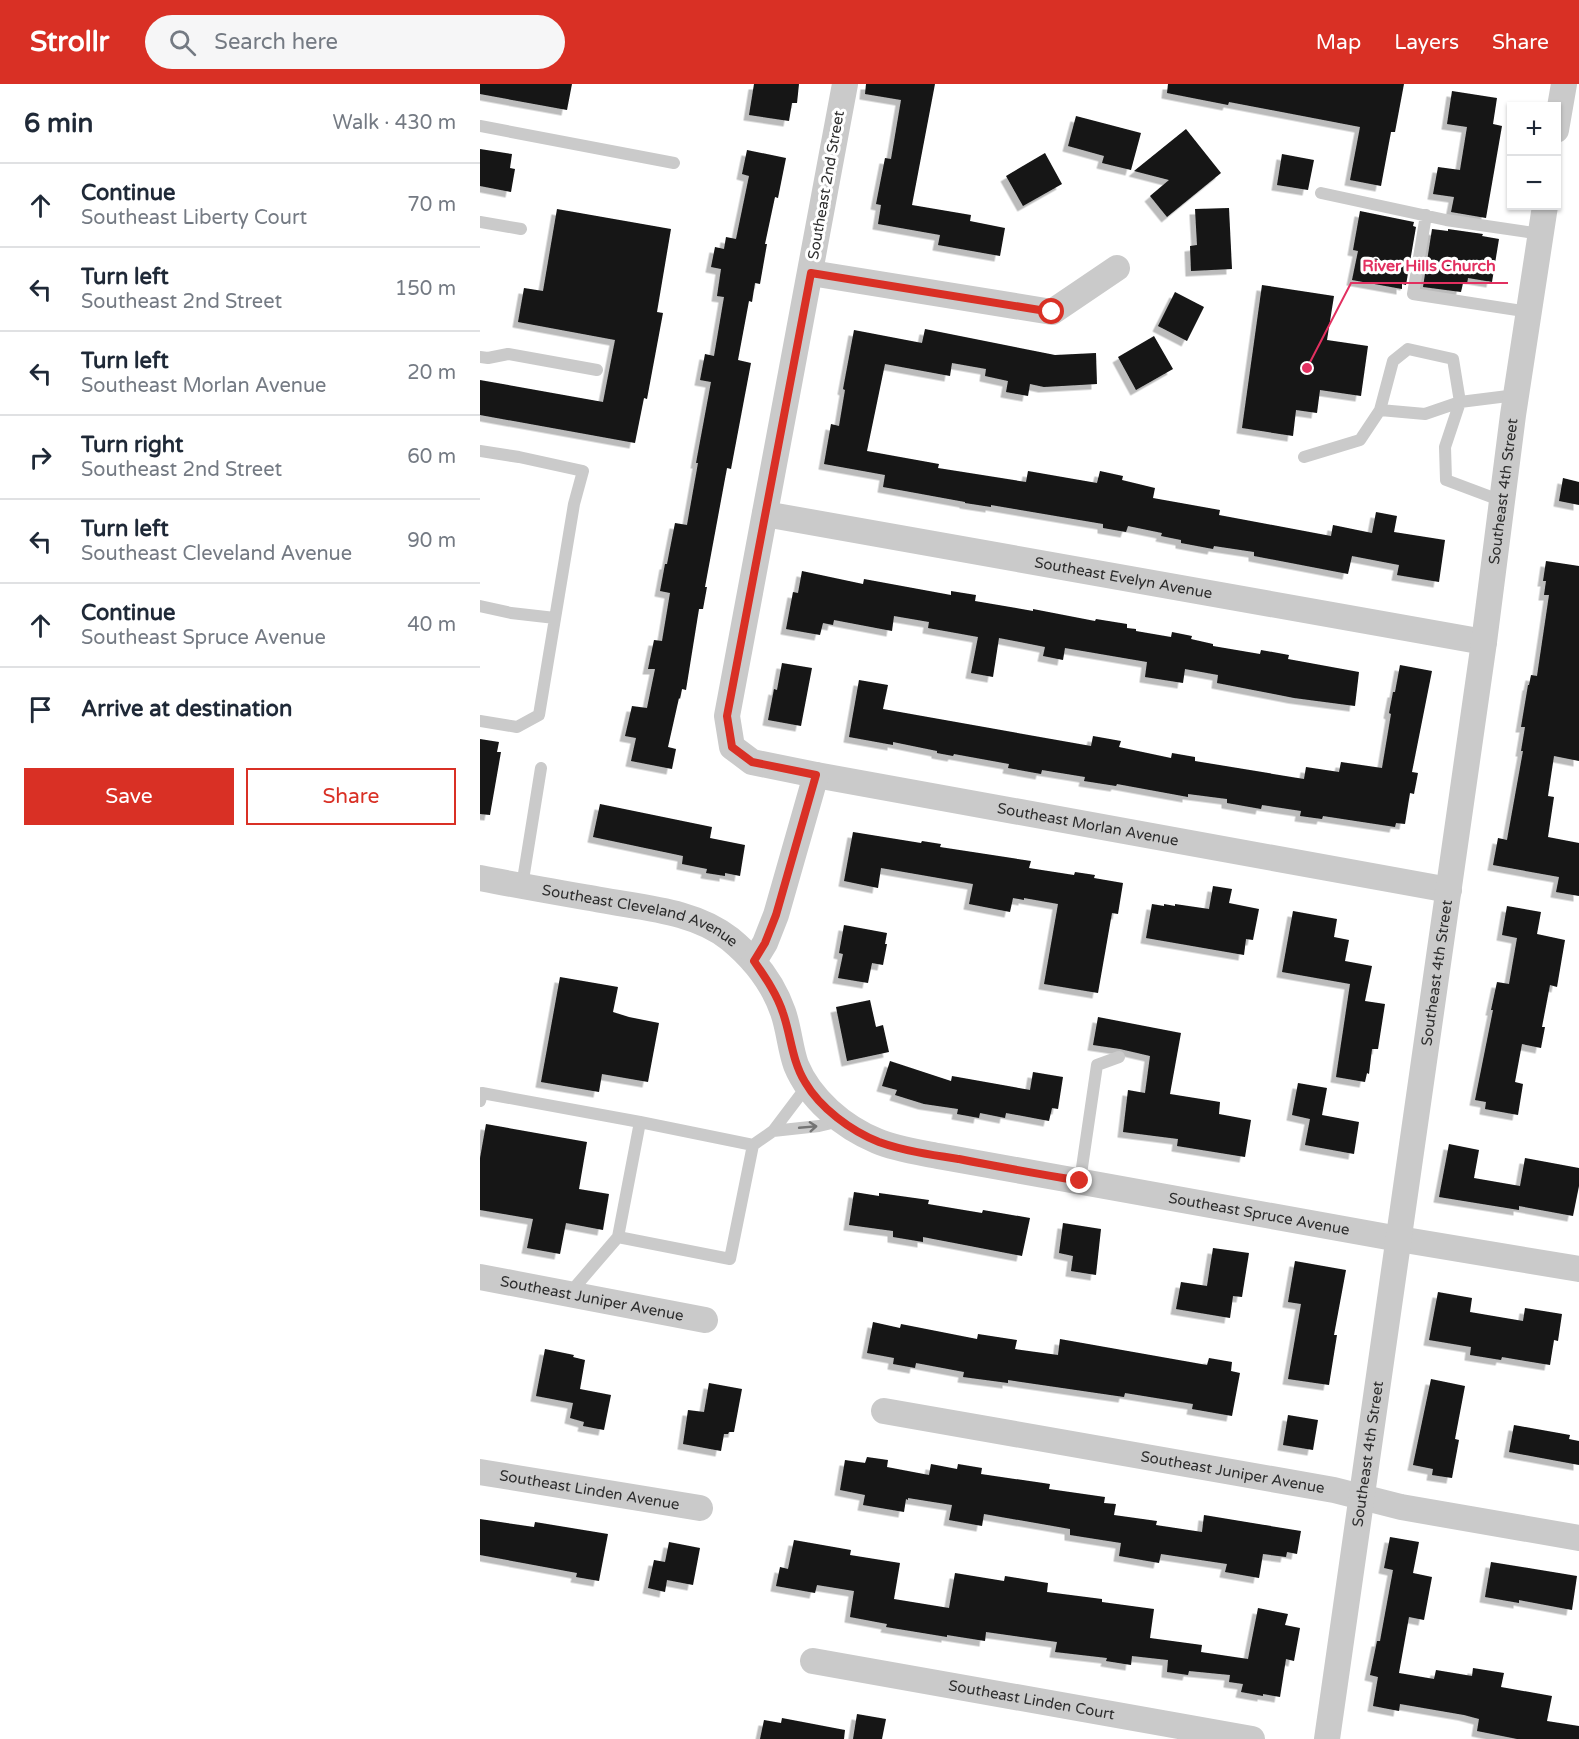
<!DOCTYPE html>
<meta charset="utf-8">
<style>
:root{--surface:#fff;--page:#f6f6f7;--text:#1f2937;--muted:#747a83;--line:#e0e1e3;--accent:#d93025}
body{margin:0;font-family:"Varela Round",sans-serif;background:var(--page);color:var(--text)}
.controls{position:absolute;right:18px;top:18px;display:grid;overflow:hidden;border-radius:0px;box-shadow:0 2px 4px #0004}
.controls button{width:54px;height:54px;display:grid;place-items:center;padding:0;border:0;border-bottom:2px solid var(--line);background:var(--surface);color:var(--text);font:30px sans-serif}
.stop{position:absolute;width:18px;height:18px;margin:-14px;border:4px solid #d93025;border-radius:50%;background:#fff}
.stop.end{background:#d93025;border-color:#fff;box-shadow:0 2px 6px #0008}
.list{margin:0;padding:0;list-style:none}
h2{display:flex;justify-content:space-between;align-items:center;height:78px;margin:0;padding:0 24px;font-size:26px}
h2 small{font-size:20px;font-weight:400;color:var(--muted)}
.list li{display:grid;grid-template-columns:39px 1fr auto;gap:18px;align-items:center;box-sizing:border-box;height:84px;padding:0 24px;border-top:2px solid var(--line)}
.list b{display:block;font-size:22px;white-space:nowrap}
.list p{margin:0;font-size:20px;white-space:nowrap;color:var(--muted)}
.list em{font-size:20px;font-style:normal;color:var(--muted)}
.actions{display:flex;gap:12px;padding:18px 24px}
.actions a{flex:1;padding:14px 0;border:2px solid var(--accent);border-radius:0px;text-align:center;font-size:21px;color:var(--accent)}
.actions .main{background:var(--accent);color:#fff}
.icon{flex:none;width:33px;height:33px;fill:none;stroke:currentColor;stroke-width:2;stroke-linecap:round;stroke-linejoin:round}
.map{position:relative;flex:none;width:1099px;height:1655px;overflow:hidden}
header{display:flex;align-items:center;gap:36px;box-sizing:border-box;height:84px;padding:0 30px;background:var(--accent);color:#fff}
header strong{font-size:28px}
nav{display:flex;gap:33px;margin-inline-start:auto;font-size:21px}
.search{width:420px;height:54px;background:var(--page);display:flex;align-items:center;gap:15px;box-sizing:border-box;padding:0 21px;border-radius:33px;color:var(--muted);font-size:22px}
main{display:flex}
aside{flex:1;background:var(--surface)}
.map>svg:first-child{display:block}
</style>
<header>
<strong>Strollr</strong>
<div class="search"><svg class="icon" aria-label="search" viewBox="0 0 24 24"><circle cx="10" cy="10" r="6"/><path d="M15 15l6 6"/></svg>Search here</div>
<nav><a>Map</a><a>Layers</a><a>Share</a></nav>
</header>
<main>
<aside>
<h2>6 min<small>Walk · 430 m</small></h2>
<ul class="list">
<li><svg class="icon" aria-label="ahead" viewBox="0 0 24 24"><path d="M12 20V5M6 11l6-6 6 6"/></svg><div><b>Continue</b><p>Southeast Liberty Court</p></div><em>70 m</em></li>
<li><svg class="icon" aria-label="left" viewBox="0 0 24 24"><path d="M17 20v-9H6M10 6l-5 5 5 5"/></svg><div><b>Turn left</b><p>Southeast 2nd Street</p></div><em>150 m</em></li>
<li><svg class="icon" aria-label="left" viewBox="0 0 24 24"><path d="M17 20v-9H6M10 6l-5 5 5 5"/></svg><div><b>Turn left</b><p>Southeast Morlan Avenue</p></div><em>20 m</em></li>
<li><svg class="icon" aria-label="right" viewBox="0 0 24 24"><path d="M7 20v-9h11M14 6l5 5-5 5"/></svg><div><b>Turn right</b><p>Southeast 2nd Street</p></div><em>60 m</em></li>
<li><svg class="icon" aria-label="left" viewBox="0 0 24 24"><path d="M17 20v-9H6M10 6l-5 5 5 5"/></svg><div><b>Turn left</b><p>Southeast Cleveland Avenue</p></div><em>90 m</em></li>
<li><svg class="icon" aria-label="ahead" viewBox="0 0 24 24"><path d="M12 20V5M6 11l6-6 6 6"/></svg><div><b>Continue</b><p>Southeast Spruce Avenue</p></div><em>40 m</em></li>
<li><svg class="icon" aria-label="arrive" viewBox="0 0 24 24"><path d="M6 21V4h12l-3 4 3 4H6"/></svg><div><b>Arrive at destination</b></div></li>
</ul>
<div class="actions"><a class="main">Save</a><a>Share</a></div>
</aside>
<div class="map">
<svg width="1099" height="1655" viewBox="0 0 1099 1655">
<defs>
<filter id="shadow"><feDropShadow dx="-5.5" dy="5.5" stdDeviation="0" flood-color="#0004"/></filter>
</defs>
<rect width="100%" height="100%" fill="#fff"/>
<path fill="#141414" filter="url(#shadow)" d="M0,0H92L87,26L0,10Z
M274,0H319L317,19H312L309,37L269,31Z
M386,0H455L432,121L491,131L490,137L525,144L520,172L458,161L460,151L398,140L401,121L396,120L405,74L411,75L421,16L385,10Z
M688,0H924L915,48H911L901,102L870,96L880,43L749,18L748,21L687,9Z
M972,7L1017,14L1013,40L1022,42L1006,134L971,128L974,113L953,110L958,83L980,86L987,43L967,40Z
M596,32L661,49L651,86L622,79L624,72L588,62Z
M706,45L741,89L687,133L670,112L689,96L654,87Z
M0,65L32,70L30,84L35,85L31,108L0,102Z
M267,66L306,74L298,114L295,113L285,160H287L280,200L275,199L272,218L269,217L258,276L271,279L251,385L247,384L225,503H227L223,525H219L206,606L202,605L200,615L199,614L188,663L196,665L192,685L151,677L156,654L145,652L152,622L167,624L175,585H168L174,556L182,557L190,509L180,507L185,480H187L195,439L207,441L218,379H216L231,298L220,296L225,270L234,272L244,213L237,212L241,185L231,183L235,163L244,165L246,153L256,155L269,92L262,90Z
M565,69L582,100L543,122L526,92Z
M802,70L834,76L828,106L797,101Z
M749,124L752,185L711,187L710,162L717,161L715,125Z
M77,125L191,145L177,228L183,229L167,315L164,314L155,359L0,331V296L123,318L135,256L38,238L44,204L63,207Z
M880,127L934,138L933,142L936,143L926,201L922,200V205L872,196L878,167L873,166Z
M952,145L968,147V145L1003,150L1002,152L1019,155L1012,198L988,194L987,200L983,199L981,208L943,203Z
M782,201L854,212L847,256L888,262L881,312L840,306L837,329L816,326L813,352L762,344Z
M695,208L724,223L707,257L678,242Z
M445,245L575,271L616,269L617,300L564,303L550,300L548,312L526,308L528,297L505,292L506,285L472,279L470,292L405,280L387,367L459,380L458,384L546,398L548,387L617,399L620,387L643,392L642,396L675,404L673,414L740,426L739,431L851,452L853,441L892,449L896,428L917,432L914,448L965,456L959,498L917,491L919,481L872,472L868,490L774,472V468L734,462L733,465L701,459V456L681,452L682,449L648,442L646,448L623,444V440L511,421V423L485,419V418L403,403L405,391L344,380L351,340L359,342L365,306L363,305L374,246L442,259Z
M674,252L693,285L656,306L638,273Z
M1083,394L1099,398V421L1079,417Z
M1066,477L1099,482V677L1074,672L1068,712L1074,713L1068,753L1099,759V812L1076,808L1079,793L1013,781L1018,754L1027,756L1043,667H1041L1045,643H1041L1048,601H1049L1051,591L1057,592L1069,511H1064L1066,497H1063Z
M322,487L383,500L384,495L471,511V507L496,511L495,517L553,527V525L615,537L616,535L647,540V544L656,545V547L691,553L692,548L712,552L711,555L733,560V562L780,570L781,566L809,571L808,575L879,588L875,622L814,614L737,599L738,591L705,585L703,599L665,593L667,578L585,564L583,576L563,572L565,563L519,554L513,593L491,589L498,553L448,544L449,538L414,532L412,547L354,536L353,541L343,539L340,551L306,545L313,508L318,509Z
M302,579L332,584L321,642L288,636L294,605L297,606Z
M920,581L952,587L932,688L938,689L934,710L930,709L925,740L916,739L915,743L843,732L842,735L820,732L821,727L782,721L781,725L747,719V715L708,710V713L637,700L636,702L604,697L605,693L562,686L561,690L528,684L529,680L474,670L473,672L457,669V667L413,658V661L369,653L379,596L408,601L403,625L611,662L613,652L641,657L639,663L691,674L692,669L715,673V677L824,695L826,683L859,688L861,678L902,684L911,630L909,629L913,608H915Z
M0,655L19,658L17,668H21L10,731L0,730Z
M120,720L232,743L230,754L265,761L260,792L245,789V792L226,789L227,785L202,780L203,772L113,753Z
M373,748L441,759L442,757L461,760L460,763L551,777L549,784L594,791L595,788L615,791L614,794L643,799L638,830L632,829L618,909L564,900L578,820L544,814V816L533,814L530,828L489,820L493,800L401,784L398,804L364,797Z
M733,802L752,805L749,819L779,825L773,856L766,855L764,871L666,854L672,820L684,822V820L695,822V820L729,825Z
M1027,822L1061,828L1057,850L1085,856L1077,903L1070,901L1062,943H1065L1061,964L1042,960L1035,998L1043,1000L1038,1031L1005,1025L1006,1018L995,1016L1013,926H1011L1017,898L1029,900L1037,854L1022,851Z
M813,827L857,835L854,853L869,856L865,877L892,882L885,917L905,920L898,965H892L889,990L887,989L885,998L856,993L870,900L802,888Z
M364,841L407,849L405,860H407L403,881L392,879L388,899L358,894L363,870L359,869Z
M80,893L138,903L133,928L149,933L179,939L168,998L122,990L119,1008L61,998Z
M390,916L396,943L403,941L409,968L367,977L356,923Z
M618,933L701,949L690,1010L740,1018L739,1030L771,1036L765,1073L697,1062L698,1055L643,1048L648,1006L665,1009L670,972L640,965L613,961Z
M410,977L471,997L472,992L550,1006L553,988L583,993L578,1025L572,1024L569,1037L526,1029L525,1034L500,1029L499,1034L477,1030L478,1025L444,1020L415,1011L417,1006L402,1002Z
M818,999L847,1004L842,1031L879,1038L874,1070L825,1061L830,1035L812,1031Z
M6,1040L107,1058L99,1105L129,1110L123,1146L86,1139L80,1170L47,1164L53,1135L0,1126V1074Z
M969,1060L999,1066L994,1094L1040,1102L1045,1074L1099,1084V1102L1093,1132L1039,1122V1126L959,1113Z
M374,1108L399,1112V1109L449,1116L448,1120L502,1129L503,1126L550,1134L542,1172L443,1153V1158L413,1153V1147L369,1141Z
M583,1139L621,1145L616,1191L591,1187L593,1172L579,1169Z
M733,1164L769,1169L762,1213L753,1212L750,1234L696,1225L701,1198L727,1202Z
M815,1177L866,1186L854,1251H857L849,1301L808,1295L821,1220L808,1218Z
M958,1208L992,1214L990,1228L1043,1237L1045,1224L1082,1230L1078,1257L1074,1256L1070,1281L1022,1273L1021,1276L990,1271L991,1263L949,1256Z
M393,1238L420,1244L421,1240L497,1255L498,1250L537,1256L535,1265L578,1271L580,1255L727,1281L729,1274L752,1278L751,1287L760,1289L752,1332L712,1325L713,1320L645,1309L644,1313L528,1296V1299L483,1293L484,1288L436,1279L435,1284L413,1280L414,1274L387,1269Z
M65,1265L94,1271L93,1273L105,1276L100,1305L131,1311L124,1346L103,1342L104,1338L90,1334L93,1319L56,1312Z
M951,1295L985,1302L975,1355L979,1356L972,1394L952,1391L953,1385L933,1381Z
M229,1299L262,1305L254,1348H249L248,1350H244L241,1367L203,1360L208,1326L224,1328Z
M808,1331L838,1336L833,1366L803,1361Z
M1034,1341L1090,1351L1089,1355L1099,1357V1381L1029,1368Z
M387,1373L408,1376L407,1383L449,1391L451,1380L477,1385L478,1380L502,1384L501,1390L570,1400L569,1405L625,1413L624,1419L636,1420L634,1431L677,1437L676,1441L722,1448L724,1431L821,1447L817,1470L807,1468L806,1473L783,1470L779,1494L745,1488L747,1480L681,1470L679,1479L639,1472L641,1459L590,1451V1445L504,1430L502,1442L469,1436L472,1421L428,1414V1416L426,1415L424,1428L383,1421L385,1411L360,1406L365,1376L385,1379Z
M0,1435L54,1443L55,1438L128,1450L119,1497L96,1493L97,1489L0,1471Z
M910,1453L939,1458L933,1489L952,1493L944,1536L929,1533L919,1589L954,1595L956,1586L992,1592L993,1584L1024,1589L1021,1603L1072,1612L1067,1637L1099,1642V1655H1037L997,1647L999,1635L984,1631L920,1620L919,1627L893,1622L898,1593L890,1591L897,1557H900L913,1486L904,1484Z
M314,1456L371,1466L370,1471L420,1479L414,1515L469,1524L475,1489L524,1497L525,1492L568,1499L567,1508L622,1515V1518L674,1525L670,1554L722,1561L721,1568L768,1575L778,1524L808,1530L805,1541L820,1544L814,1577L806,1575L800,1613L783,1610V1612L761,1608L763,1600L749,1598L750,1591L709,1587L708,1591L687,1588L688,1576L652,1572L651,1581L626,1577L627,1574L575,1568L577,1558L506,1548L505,1557L467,1551V1553L406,1543L407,1540L370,1533L374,1507L337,1501L335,1509L296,1502L300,1483L308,1485Z
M189,1458L220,1464L213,1501L187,1496L185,1508L168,1504L174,1476L185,1478Z
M1011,1478L1097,1492L1092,1526L1039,1516V1519L1005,1513Z
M377,1630L406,1635L402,1655H373Z
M302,1634L365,1646L364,1655H280L284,1636L301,1639Z"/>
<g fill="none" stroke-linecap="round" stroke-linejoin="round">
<path stroke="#cacaca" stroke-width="12" d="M0,42L194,79
M841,109L966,136L1061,150
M946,131L933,210L1049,228
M0,138L41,145
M0,273L8,274L28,270L117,286
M0,367L39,373L103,387L94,420L59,631L37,643L0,637
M824,373L880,356L900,326L913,277L928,265L973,275L980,318L945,330L900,326
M1022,417L966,396L965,363L980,318L1036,311
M0,522L31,529L75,534
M42,802L61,684
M0,1017L2,1009L160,1038L138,1153L89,1210
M293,1047L339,1042L360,1037
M273,1061L293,1047L327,1002
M600,1097L617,981L639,973
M138,1153L250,1175L273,1061L160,1038"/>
<g stroke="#cacaca" stroke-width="26">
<path id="s1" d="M365,0L247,632L252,663L272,678L336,691L969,806"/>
<path d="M1076,46L1084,0"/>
<path d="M331,189L572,228L637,184"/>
<path id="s2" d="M285,430L1004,558"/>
<path id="s3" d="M0,794C40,802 81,809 121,816C164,824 215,827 250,855C273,874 293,899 303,928C309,945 310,964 316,981C330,1015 363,1043 397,1057C416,1065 438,1068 458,1072L919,1155L1099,1185"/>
<path d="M274,877L285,859L296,831L336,691"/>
<path id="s4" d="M0,1193L225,1236"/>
<path id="s5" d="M404,1327L854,1406L921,1423L1099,1454"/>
<path id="s6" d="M0,1388L220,1424"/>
<path id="s7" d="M333,1577L772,1655"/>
<path id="s8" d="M847,1655L1004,558L1033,331L1065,122"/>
</g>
</g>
<defs><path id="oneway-shaft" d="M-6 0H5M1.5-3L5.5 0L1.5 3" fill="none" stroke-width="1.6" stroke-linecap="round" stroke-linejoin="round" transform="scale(1.5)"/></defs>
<use stroke="#747474" href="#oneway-shaft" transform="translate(328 1043) rotate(-5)"/>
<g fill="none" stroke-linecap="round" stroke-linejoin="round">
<path stroke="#d93025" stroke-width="8" d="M572,228L331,189L247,632L252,663L272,678L336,691L296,831L285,859L274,877C285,893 297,910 303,929C311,952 312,977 325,998C340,1024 371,1047 399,1058C424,1067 452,1071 479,1075C519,1083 560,1090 600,1097"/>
</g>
<g text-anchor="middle" stroke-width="6" stroke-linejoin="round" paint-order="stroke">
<g font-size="15" fill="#2d2d2d" stroke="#fff">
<text transform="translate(346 101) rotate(-80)" y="5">Southeast 2nd Street</text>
<text dy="5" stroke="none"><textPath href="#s8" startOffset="1260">Southeast 4th Street</textPath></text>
<text dy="5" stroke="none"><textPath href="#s2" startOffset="364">Southeast Evelyn Avenue</textPath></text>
<text dy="5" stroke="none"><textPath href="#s1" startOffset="1041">Southeast Morlan Avenue</textPath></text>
<text dy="5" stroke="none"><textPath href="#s3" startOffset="165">Southeast Cleveland Avenue</textPath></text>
<text dy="5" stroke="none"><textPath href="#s8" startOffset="774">Southeast 4th Street</textPath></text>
<text dy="5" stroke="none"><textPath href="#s3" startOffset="908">Southeast Spruce Avenue</textPath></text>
<text dy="5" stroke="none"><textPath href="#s4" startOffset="114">Southeast Juniper Avenue</textPath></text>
<text dy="5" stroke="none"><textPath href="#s8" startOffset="288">Southeast 4th Street</textPath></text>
<text dy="5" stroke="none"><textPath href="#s5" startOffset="354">Southeast Juniper Avenue</textPath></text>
<text dy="5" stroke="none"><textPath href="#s6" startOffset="111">Southeast Linden Avenue</textPath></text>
<text dy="5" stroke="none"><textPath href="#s7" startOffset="222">Southeast Linden Court</textPath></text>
</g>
</g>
<path fill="none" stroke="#e23060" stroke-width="2" d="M827 284L871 199H1028"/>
<circle fill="#e23060" stroke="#fff" stroke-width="2" cx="827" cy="284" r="6"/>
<g font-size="16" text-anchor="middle" font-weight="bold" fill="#e23060" stroke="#fff" stroke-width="6" stroke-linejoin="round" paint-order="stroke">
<text x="949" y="187">River Hills Church</text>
</g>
</svg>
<div class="controls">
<button>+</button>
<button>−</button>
</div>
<div class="stop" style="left:572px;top:228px"></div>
<div class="stop end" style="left:600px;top:1097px"></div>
</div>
</main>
